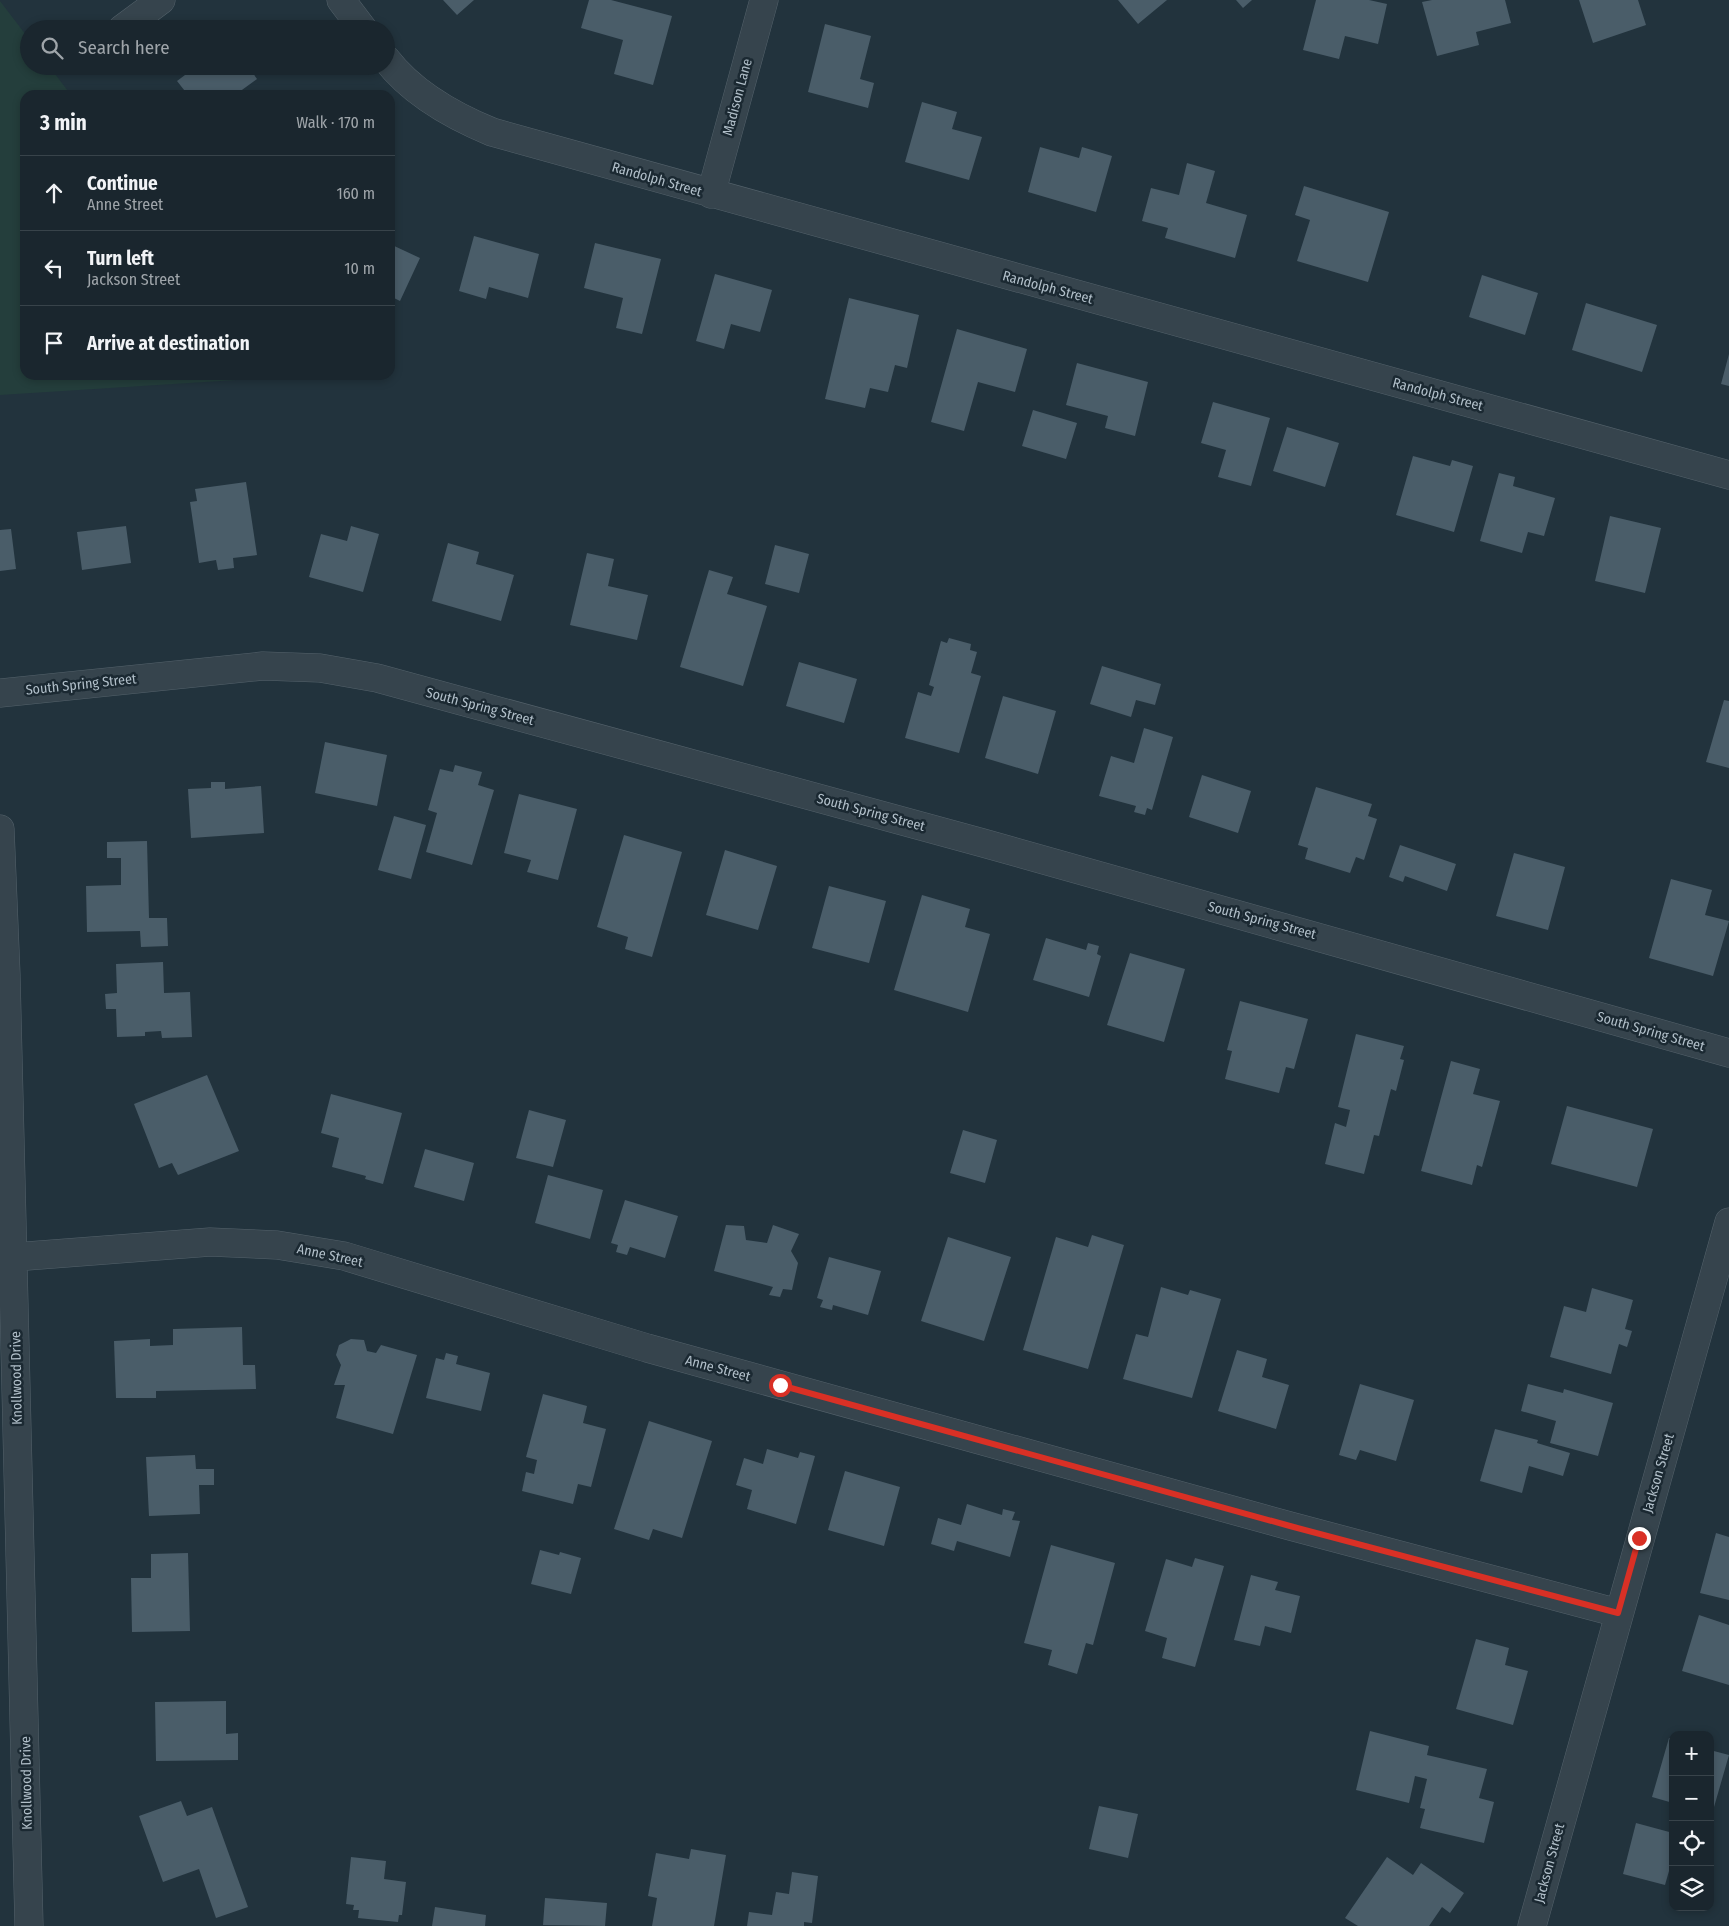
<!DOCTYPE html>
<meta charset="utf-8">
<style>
:root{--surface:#1a262e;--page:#232e36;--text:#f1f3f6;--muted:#9fa5aa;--line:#38434a}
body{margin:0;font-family:"Fira Sans Condensed",sans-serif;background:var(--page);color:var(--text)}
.controls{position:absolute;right:15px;bottom:15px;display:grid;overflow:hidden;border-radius:10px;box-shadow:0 2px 8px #0003}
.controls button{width:45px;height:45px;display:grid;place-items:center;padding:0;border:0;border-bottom:1px solid var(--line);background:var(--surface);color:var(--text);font:25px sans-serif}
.stop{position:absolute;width:15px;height:15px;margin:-11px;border:4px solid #d93025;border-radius:50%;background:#fff}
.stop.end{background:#d93025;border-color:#fff;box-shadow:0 1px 5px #0008}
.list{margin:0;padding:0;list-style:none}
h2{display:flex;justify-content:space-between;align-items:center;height:65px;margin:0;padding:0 20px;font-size:21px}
h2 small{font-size:16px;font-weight:400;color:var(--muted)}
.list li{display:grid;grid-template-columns:32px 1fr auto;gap:15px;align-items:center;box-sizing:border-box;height:75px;padding:0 20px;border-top:1px solid var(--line)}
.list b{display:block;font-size:19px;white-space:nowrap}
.list p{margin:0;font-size:16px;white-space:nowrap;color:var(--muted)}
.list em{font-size:16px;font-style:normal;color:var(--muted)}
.icon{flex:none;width:28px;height:28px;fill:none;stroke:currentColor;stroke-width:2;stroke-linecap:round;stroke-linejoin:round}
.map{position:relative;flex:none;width:1729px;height:1926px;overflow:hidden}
.search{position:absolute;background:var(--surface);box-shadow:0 2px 8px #0003;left:20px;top:20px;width:375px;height:55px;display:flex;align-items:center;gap:12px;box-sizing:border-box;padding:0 18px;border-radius:28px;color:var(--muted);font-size:19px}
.panel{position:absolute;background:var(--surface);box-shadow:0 2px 8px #0003;left:20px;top:90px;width:375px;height:290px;border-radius:15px}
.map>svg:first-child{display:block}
</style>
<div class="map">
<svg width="1729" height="1926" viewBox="0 0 1729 1926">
<rect width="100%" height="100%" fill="#22333d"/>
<path fill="#243e3c" d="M0,1L29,39V66H49L71,95H25V375L284,377L0,395Z"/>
<path fill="#4a5d69" d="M443,0H474L457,15Z
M589,0H611L672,16L653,85L614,74L623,40L581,28Z
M1118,0H1167L1138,24Z
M1236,0H1252L1243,8Z
M1316,0H1369L1387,4L1378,44L1345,36L1339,59L1303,50Z
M1432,0H1505L1511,23L1476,32L1479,45L1437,56L1422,2Z
M1579,0H1638L1646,25L1593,43Z
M825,24L871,36L860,79L874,83L868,108L808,92Z
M197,66H248L257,79L235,95H188L177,81Z
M922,102L957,112L952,129L982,137L969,180L905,162Z
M1040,147L1079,158L1082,147L1112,156L1096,212L1028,192Z
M1187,163L1215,171L1206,203L1247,215L1235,258L1165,238L1168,228L1142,221L1151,188L1179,195Z
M1304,186L1389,212L1368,282L1297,261L1310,220L1295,215Z
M474,236L539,254L528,298L489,287L486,299L459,291Z
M595,243L661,259L642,334L616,328L623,298L584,288Z
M390,244L420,258L400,301L390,296Z
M715,274L772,290L760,332L731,324L724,349L696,341Z
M1482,275L1538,293L1525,335L1469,317Z
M849,298L919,315L907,368L895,365L888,392L870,388L865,408L825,399Z
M1586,303L1657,325L1642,372L1572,350Z
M957,329L1027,349L1015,392L978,382L964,431L931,422Z
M1729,354V386L1721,384Z
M1077,363L1148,382L1135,436L1105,428L1108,416L1066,405Z
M1213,402L1270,418L1251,486L1218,477L1226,450L1201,443Z
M1033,410L1077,423L1066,459L1022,446Z
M1287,427L1339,443L1325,487L1273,471Z
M1413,456L1450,466L1452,460L1473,466L1454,532L1396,515Z
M1499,473L1515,477L1513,486L1555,498L1544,536L1528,532L1522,553L1480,541Z
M246,482L257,555L233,558L234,568L218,570L216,560L199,563L190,502L197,501L195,489Z
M1610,516L1661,528L1645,593L1595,581Z
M126,526L131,563L82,570L77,532Z
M351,526L379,534L363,592L309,577L321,534L347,541Z
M11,529L16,569L0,571V530Z
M448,543L479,552L476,564L514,575L501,621L432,601Z
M775,545L809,554L799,593L765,584Z
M587,553L614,559L608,586L648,595L637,640L570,625Z
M709,570L733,577L727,594L767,606L743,686L680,667Z
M949,638L971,644L970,650L977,652L971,673L981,676L959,753L905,738L918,692L931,696L934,687L929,685L941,641L947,643Z
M799,662L857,679L844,723L786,706Z
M1102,666L1161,684L1155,705L1136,700L1131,717L1090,704Z
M1003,696L1056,711L1038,774L985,758Z
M1724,700L1729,701V768L1706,762Z
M1144,728L1173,737L1152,810L1147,808L1145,815L1134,812L1136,806L1099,796L1111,756L1134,763Z
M325,742L387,755L377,806L315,793Z
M455,765L482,772L478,785L494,790L472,865L426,852L437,813L428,810L440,769L453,772Z
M1202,775L1251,791L1238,833L1189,817Z
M211,782H225V789L261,786L264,833L191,838L188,789L211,788Z
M1316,787L1372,804L1368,816L1377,819L1364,860L1356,857L1350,873L1305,859L1308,848L1298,845Z
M519,794L577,809L558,880L527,872L531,860L504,853Z
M394,816L426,825L411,879L378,870Z
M624,835L682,852L652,957L625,949L628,937L597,927Z
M147,841L149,918H167L168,946L141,947L140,931L87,932L86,886L121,885V858H107V842Z
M1400,845L1456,864L1447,891L1405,876L1403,882L1389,877Z
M725,850L777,866L758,930L706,915Z
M1514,853L1565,867L1548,930L1496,916Z
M1671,879L1712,890L1705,915L1729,921L1713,976L1649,958Z
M829,886L886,901L869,963L812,948Z
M922,895L970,909L965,927L990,934L968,1012L894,990Z
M1046,938L1086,950L1088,943L1099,946L1097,954L1101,956L1089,997L1033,980Z
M1130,953L1185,969L1164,1042L1107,1025Z
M163,962L164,993L190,992L192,1037L162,1038L161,1031L145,1032V1036L117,1037L116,1009H106L105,994L117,993L116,964Z
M1240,1001L1308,1019L1294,1069L1286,1067L1279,1093L1225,1079L1232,1051L1227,1050Z
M1356,1034L1404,1046L1400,1059L1404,1060L1396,1091L1391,1089L1379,1136L1374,1135L1364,1174L1325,1164L1335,1123L1346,1127L1350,1110L1338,1107Z
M1451,1061L1480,1069L1473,1094L1500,1101L1482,1167L1477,1165L1472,1185L1421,1171Z
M207,1075L239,1151L178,1175L172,1163L159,1168L134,1104Z
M331,1094L402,1113L383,1184L365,1179L366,1176L332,1167L339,1138L321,1133Z
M1567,1106L1653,1129L1637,1187L1551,1164Z
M529,1110L566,1120L553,1167L516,1158Z
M963,1130L997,1140L985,1183L950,1173Z
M425,1149L474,1163L464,1201L414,1187Z
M548,1175L603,1190L590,1239L535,1223Z
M625,1200L678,1216L665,1258L630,1247L627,1255L616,1252L618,1245L611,1243Z
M726,1225L744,1226L746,1240L767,1243L773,1225L799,1234L791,1251L798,1263L792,1290L783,1289L780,1297L769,1295L773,1287L714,1271Z
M1092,1235L1124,1245L1088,1369L1023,1350L1056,1237L1088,1247Z
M948,1237L1011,1257L984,1341L921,1321Z
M829,1257L881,1271L868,1315L833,1305L832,1310L820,1307L823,1300L817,1298Z
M1161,1287L1188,1295L1190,1290L1221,1299L1192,1398L1123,1379L1136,1334L1148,1337Z
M1592,1288L1633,1300L1625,1329L1632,1331L1627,1347L1619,1344L1611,1374L1550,1357L1564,1306L1586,1312Z
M242,1327L243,1365H255L256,1389L156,1391V1398H116L114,1341L150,1339V1346L173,1345V1329Z
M351,1339L364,1340L367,1351L376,1353L381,1345L417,1355L393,1434L336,1418L345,1385H334L341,1365L336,1355L339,1345Z
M1237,1350L1267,1359L1262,1377L1289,1385L1276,1429L1218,1411Z
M446,1353L458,1356L456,1364L490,1373L481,1411L426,1398L436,1358L444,1360Z
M1360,1384L1414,1400L1396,1461L1360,1450L1356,1460L1339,1455Z
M1528,1384L1563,1393L1564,1389L1613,1403L1598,1456L1550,1443L1556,1421L1521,1411Z
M543,1394L587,1406L583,1423L606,1429L591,1487L578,1484L573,1504L522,1491L526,1472L534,1474L537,1460L526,1457Z
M649,1421L712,1441L682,1538L653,1529L649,1540L614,1529Z
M1495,1429L1538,1440L1537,1443L1570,1453L1563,1476L1529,1466L1522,1493L1480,1481Z
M767,1449L798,1458L800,1452L815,1456L796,1524L747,1509L752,1490L736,1485L744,1458L763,1464Z
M195,1455L196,1469H214V1485H199L200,1514L149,1516L146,1457Z
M845,1471L900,1487L884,1546L828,1530Z
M967,1504L1002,1515L1003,1509L1015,1512L1012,1520L1020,1521L1010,1557L957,1541L954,1551L931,1544L938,1518L961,1525Z
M1716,1533L1729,1537V1600L1700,1593Z
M1051,1545L1115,1563L1093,1645L1086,1643L1077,1674L1048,1665L1052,1650L1024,1643Z
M540,1550L559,1555L560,1552L581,1558L571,1594L531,1584Z
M188,1553L190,1631L132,1632L131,1578H151V1554Z
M1195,1558L1224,1566L1195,1667L1162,1658L1167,1638L1145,1631L1166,1559L1192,1567Z
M1251,1575L1278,1582L1275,1590L1300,1596L1291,1633L1265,1626L1260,1646L1234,1640Z
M1699,1615L1729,1625V1685L1682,1671Z
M1476,1639L1509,1648L1505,1665L1528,1671L1513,1725L1456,1709Z
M226,1701V1734L238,1733V1760L156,1761L155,1702Z
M1370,1731L1429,1746L1427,1755L1487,1769L1479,1798L1494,1802L1484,1843L1420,1828L1425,1809L1420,1808L1427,1779L1415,1776L1409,1803L1356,1790Z
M1669,1738L1673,1739V1803L1652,1797Z
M1710,1750L1729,1755L1712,1814L1710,1813Z
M181,1801L187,1816L212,1807L248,1907L216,1918L199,1869L163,1882L139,1816Z
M1099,1806L1138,1814L1128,1858L1089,1849Z
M1636,1823L1673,1833V1857L1665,1885L1623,1874Z
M691,1849L726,1855L714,1926H652L657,1898L648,1896L656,1853L689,1859Z
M351,1857L386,1861L384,1879L406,1882L402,1915H399L398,1922L358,1918L359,1910H353L354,1905L346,1904Z
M1387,1857L1413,1875L1421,1863L1464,1893L1450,1913L1442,1907L1429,1926H1358L1345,1918Z
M792,1872L818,1876L812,1923L804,1922V1926H747L749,1912L772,1915L776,1892L789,1894Z
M545,1898L607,1903L605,1926L543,1925Z
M435,1907L486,1915L485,1926H432Z"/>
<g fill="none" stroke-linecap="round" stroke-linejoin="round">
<g stroke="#54626b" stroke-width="29">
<path id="street" d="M341,0L363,29
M122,29L161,0
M386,59C412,93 453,116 492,132L1729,475
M711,194L764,0
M0,693L263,666L320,668L377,678C829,799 1279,924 1729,1053
M0,829L6,975L29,1926
M14,1257L210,1242L277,1245L344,1256L647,1348L1290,1526L1618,1613
M1532,1926L1729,1222"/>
</g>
<use href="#street" stroke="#36444d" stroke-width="28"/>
</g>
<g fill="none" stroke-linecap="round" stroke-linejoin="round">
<path stroke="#d93025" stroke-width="6" d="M780,1385L1290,1526L1618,1613L1639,1538"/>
</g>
<g text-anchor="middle" stroke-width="5" stroke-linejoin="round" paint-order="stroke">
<g font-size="14" fill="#b1bfc9" stroke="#1b2932">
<text transform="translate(737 97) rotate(-75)" y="5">Madison Lane</text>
<text transform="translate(657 179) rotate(16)" y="5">Randolph Street</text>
<text transform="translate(1048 287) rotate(15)" y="5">Randolph Street</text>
<text transform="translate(1438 394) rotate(15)" y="5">Randolph Street</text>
<text transform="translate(81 684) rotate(-6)" y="5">South Spring Street</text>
<text transform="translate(480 706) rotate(15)" y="5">South Spring Street</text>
<text transform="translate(871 812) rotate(15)" y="5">South Spring Street</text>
<text transform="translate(1262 920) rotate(15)" y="5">South Spring Street</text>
<text transform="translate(1651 1031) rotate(16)" y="5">South Spring Street</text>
<text transform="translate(330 1255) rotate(12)" y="5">Anne Street</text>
<text transform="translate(718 1368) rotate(15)" y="5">Anne Street</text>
<text transform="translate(16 1378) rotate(-91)" y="5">Knollwood Drive</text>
<text transform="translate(1658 1473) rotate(-74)" y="5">Jackson Street</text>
<text transform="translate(26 1783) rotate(-91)" y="5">Knollwood Drive</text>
<text transform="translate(1549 1863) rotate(-75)" y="5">Jackson Street</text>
</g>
</g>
</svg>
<div class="controls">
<button>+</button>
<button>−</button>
<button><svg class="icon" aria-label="locate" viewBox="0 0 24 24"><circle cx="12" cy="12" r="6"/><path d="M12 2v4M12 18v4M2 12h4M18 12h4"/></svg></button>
<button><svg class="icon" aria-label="layers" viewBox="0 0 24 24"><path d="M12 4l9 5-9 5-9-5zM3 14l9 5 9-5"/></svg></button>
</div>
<div class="stop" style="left:780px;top:1385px"></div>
<div class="stop end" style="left:1639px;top:1538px"></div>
<div class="search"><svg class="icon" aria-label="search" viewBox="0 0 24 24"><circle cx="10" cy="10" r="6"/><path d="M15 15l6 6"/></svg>Search here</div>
<section class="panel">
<h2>3 min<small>Walk · 170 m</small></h2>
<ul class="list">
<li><svg class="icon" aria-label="ahead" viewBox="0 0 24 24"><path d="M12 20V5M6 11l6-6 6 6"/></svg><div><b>Continue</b><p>Anne Street</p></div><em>160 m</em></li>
<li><svg class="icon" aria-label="left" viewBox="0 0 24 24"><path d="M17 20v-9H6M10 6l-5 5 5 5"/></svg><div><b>Turn left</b><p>Jackson Street</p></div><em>10 m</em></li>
<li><svg class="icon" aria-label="arrive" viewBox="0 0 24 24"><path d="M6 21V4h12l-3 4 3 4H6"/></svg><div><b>Arrive at destination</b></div></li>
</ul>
</section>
</div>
